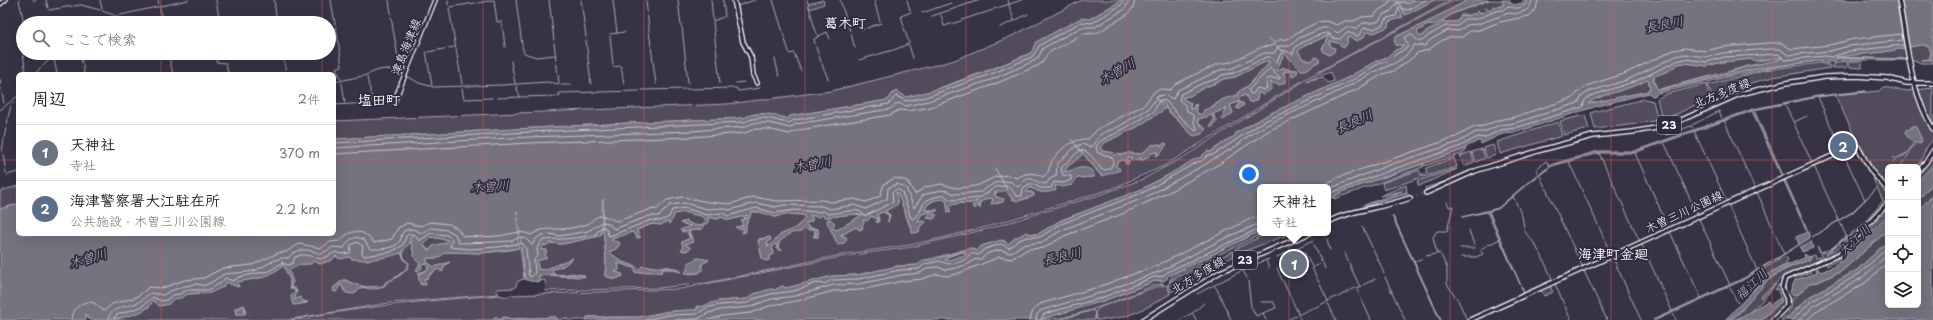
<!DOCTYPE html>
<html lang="ja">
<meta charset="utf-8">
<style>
:root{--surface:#fff;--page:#f6f6f6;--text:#222;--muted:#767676;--line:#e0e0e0;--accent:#d93025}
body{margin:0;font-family:"Playpen Sans","Klee One",sans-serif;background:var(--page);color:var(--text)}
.controls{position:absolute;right:12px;bottom:12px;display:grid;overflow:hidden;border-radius:6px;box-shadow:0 4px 16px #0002}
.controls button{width:36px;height:36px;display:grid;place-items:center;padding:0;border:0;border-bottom:1px solid var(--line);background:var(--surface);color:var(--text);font:20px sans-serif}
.you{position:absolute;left:1249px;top:174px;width:14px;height:14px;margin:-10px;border:3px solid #fff;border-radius:50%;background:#1a73e8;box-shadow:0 0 0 6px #1a73e833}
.badge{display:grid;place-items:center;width:26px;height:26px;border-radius:50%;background:var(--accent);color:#fff;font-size:13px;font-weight:700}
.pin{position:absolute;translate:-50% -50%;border:2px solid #fff;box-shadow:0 1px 4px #0006}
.popup{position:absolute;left:1257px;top:184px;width:74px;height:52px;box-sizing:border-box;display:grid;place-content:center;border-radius:6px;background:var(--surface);filter:drop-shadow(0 1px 3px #0005);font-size:13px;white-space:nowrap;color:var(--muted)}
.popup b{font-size:15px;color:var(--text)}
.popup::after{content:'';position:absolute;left:50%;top:100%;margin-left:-8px;border:8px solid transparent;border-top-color:var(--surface)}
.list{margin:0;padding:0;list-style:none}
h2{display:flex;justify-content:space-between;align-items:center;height:52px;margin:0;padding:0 16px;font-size:17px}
h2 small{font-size:13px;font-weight:400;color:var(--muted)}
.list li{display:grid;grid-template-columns:26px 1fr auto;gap:12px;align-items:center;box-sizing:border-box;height:56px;padding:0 16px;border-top:1px solid var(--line)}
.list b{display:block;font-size:15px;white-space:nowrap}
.list p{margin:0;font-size:13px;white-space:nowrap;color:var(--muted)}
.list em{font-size:13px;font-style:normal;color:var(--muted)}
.icon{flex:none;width:22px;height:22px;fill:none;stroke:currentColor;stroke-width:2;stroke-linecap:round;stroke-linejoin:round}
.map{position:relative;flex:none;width:1933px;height:320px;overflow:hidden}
.search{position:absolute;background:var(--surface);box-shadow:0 4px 16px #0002;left:16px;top:16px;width:320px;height:44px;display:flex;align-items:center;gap:10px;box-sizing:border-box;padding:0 14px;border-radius:22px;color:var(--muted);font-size:15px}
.panel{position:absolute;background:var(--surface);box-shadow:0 4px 16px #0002;left:16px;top:72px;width:320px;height:164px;border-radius:6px}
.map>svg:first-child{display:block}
</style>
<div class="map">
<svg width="1933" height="320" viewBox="0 0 1933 320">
<rect width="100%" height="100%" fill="#373345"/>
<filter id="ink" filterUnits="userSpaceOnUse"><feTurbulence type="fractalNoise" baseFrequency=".025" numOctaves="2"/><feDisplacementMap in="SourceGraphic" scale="8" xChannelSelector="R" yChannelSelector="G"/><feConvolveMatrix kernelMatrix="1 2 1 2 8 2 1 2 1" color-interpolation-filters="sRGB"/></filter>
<g filter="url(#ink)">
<path fill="#514c5c" stroke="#a8a6ae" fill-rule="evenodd" d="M823,0L824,4L810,9L808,4Z
M1082,0H1122L1031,53L989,70L925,93L906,97L893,93L888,100L790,116L789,119C774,115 758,110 744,118C607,123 471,132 334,139V121L727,104L831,91L952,61L1012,36Z
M1395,0H1397L1405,15L1434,0H1451L1305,79L1164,166L1111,189L986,227L942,238L910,245L846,254L707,283L659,288L545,291L546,283L544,280L536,282L540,280L537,277L541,275L581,277L584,275L571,273L561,276L552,273L553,269L563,266L573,258C562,263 554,266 544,270L538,269L537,261L546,258L545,255L547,250H541L544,244L545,246L550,243L562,244L600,236C604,225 601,212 603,199V229L606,258L605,276L615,279L623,276L622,274L615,272L619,267L618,263L634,268L637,273C641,271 656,272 662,272L663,269H670L681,272L679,269L665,266L657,268L649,266L639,270L635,266L622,262L609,252L619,246L612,241V239L632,232L636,235L637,238L641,237L638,235L637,230L652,224L661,225L667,221L669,224L673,214L685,212L686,213L702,216L706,220L700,226L693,225L686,221L680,223L691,226L689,228H684L690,238L682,242L683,248L681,250L686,251L691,248L685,244L693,242L689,231L702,229L703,225L709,222L708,217L718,219L721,217L729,220L748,215L747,219L745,217L742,222L743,225L737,227L744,228L745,233L746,223L750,217V212H760L775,217L784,214L804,215L805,219L794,229L780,235L769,247L767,242L771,240L770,237L759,239L762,259L770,257L774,251L772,249L775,243L778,245L777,248L780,251L782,250L778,249L779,242L788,234L805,228L807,230H815L814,237H818V229L810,228L805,224L812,221V217L809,215H821L818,206L827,217L855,214L862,215L837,230L832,229V227L834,226L831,220H827L836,241L840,244L844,243L846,237L839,235C846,234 850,229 856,227L859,230L862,229V220H868L871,216L878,219L876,222L879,219L877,214L883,212L889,215L888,222L890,215L885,211L897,204L896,192L898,193L912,233L919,232L920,225L926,223L924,221L917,222L922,214L931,211L928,218L933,219L936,217L932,214L937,210H924C928,202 938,197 946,200L949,212L950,204L971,203L979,200L972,206L975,209L977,207L976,204L980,208V202L988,198H992L994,202L998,204L1003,199L996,197L995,192L1005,190L1013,200H1022L1034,196L1032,192H1025L1030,188C1039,191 1047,196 1055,188V185C1065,186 1071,186 1077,178L1094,177L1088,169L1081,168L1065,172L1066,168L1081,156L1071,139L1101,176L1120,170L1119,168L1115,167L1119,161L1124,160L1128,164L1130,161L1126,160L1128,157H1131V159H1142L1147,157L1151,153L1158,152L1156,156L1161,153L1166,144H1163L1161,146L1159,144L1152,145L1141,154L1128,153L1121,155L1118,153L1115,156L1114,153L1102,151L1100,148L1106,142L1137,127L1164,109L1156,99L1164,104L1166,109L1192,135L1201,134L1206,129L1198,123V119L1212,115L1214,120L1212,127L1217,121L1213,114L1227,108L1222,119L1233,113L1230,105L1238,102L1240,103L1237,106L1238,109L1244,104L1238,101L1240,97L1246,95L1249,102H1253L1257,99L1258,92L1263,95L1271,89L1270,82L1284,83L1286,79L1283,72L1291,71L1292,77L1297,73V70L1285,69L1283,67L1278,72L1277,69L1284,54L1268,37L1302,70L1320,61L1316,57L1311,61L1303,59L1298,51L1300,48L1332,34L1327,38V42L1322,48L1324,52L1329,55L1335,49L1330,46V41L1338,43L1343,48L1346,46L1348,36L1353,37L1354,40C1362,40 1362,38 1366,32H1376L1387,27L1388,22L1403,17ZM698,258L708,260L702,264L699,273L689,274L687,270L688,263Z
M1454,0H1468L1438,16L1434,19L1395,37L1394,40L1396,45H1404L1388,57L1376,61L1349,77L1269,114L1236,133V136L1227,140L1210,152L1207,151L1200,158L1134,193L1061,220L1038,234L1026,233L1015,238L1008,244L1004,240L981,246L977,251L971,248L926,260L918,265L898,266L857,275L832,276L793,287L786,288L782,286L775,290L771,289L754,294L748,299L718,301L701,307L697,306V310L668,311L640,317H588L586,320H568L566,318L559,320L555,317L511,319L504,317L499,320L496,316L493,320H291C360,307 430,300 500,295L505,297L511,295L680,289L846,256L911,247L987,229L1102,194L1143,179L1182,158L1302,82L1323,77L1328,83L1334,81L1331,72L1306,81L1334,64Z
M1489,0H1502L1504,4L1485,13L1480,12L1475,15H1463L1457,22H1443C1437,29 1426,29 1421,37L1418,35L1417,31L1428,25H1436L1452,14Z
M1920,45L1929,46L1931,53L1929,59L1921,60H1933V63H1921L1914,60H1843L1833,63L1835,59L1843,58L1905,59L1836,58L1838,56L1883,52Z
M1783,57C1773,64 1756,63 1744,67C1717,75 1688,81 1660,89H1657L1654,81V76L1668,71L1678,64L1685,63L1707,66L1722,62L1752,59L1756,61Z
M1824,60L1829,64L1818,61L1769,68L1659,93L1658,91L1760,68Z
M1267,61L1270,62L1249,85L1237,93L1239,95C1226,98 1211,104 1202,115L1197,113L1195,106H1197L1194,105L1193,109L1190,108L1191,103L1184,100L1183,98L1205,87L1217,83L1223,79L1235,77Z
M1843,61L1848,62L1847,68H1832V65Z
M1862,61V68L1849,67V61Z
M1820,63L1830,66V68L1773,77L1734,88L1712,97L1708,85L1764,70Z
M1648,79L1650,87L1648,91L1588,104C1593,95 1635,89 1648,79Z
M1707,84L1709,98L1679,113L1662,119L1657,99L1666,94Z
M1883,87L1907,91L1933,88V140C1924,147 1924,158 1917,167H1888V188L1869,166L1835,95L1879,91Z
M1644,99L1653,101L1658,120L1637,124L1595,129L1591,113L1593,112Z
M1585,115L1589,129L1564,135L1560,121Z
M1558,122L1562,136L1500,154L1497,142Z
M1493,145L1496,155L1487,158L1483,148Z
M1465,149L1466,151L1461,154L1424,166L1423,163Z
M1482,149L1485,158L1476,162L1472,152Z
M1471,152L1474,162L1464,166L1460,156Z
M1933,155V164L1918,180V173Z
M1454,158L1457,167L1423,177L1422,174L1427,173L1426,168Z
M1422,164L1423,167L1334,199V196L1344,191Z
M1457,169L1419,186L1417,181L1452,170Z
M1419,170L1422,177L1384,190L1382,183Z
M1870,172L1888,192V202L1839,253L1883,201Z
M1456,178L1426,191L1425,188Z
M1933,183V195L1918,211V200Z
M1406,185L1407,192L1362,206L1402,191L1380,196Z
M18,186V204L0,209V191Z
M1408,193L1409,197L1354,210Z
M1888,205V211L1846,255L1827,266L1826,263L1838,256Z
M1855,230L1839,251L1824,258H1822L1817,247L1821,253C1835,249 1838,241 1847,237L1825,255L1836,249Z
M1888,230V241L1857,270L1809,297L1784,320H1781L1791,309L1792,299L1799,294L1809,283L1818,282L1842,271Z
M1260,231V233H1263L1177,275L1169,282L1173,274Z
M1268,233H1292L1237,254L1235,249Z
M410,237L413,239L411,242L415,258L420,264L416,270L422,268L421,265L423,263L428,265L427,270L418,273L420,282L422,285L426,284L424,279L428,278L431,274L438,269L442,272L445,265L450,262L434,267L427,262V258H436L446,252L482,253L511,250L520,247L524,279L518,281L515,288L497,289L496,290L499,294L389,303L285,320H114L144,310L149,307L153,300L161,306L168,304L173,299L188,294L210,293L226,282L238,287L237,282L265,277L282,267V261L290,280V288L295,290V293L297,292L295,288L290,287L292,284L288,271L301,264H308L314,261L320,264L332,260L336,256L338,258L349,257L353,259L368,260L371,258L386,257L400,253L403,256V250L410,243ZM343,280H347L349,283L366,287L359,288L356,293H350L344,291L341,284L336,291L333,288ZM295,293L294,300L300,297L303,301L307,303L293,305V294ZM244,305L245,306L246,313L236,314L235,309Z
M431,237L448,240L446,243L433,246L430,250H428L423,244Z
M1233,251L1234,256L1171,292L1168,284L1177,277Z
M962,252L966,253L965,256C958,255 952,262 945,260L947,257Z
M1815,255L1816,258L1819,257L1824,261L1784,276L1760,297L1761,298L1776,284C1767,296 1747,320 1730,320C1734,317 1740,314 1742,310C1762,281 1776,272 1809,260L1810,257Z
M1785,256L1788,260L1786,262V265L1771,272L1751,292L1750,290L1762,278L1759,272Z
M1810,268L1811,272L1787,280L1785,285L1786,292H1784L1785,280Z
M1158,280L1164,284L1155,285C1120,299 1075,320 1038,320L1103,301Z
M1779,284C1788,305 1788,303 1772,320H1761L1782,301L1777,289L1775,290Z
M1167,285L1170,294C1145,309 1127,320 1096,320L1095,313L1098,308L1155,287Z
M1550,286L1553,292L1544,296L1541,290Z
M1094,310L1095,320H1059Z"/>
<path fill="#76737f" stroke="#adabb2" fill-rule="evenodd" d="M1122,0H1395L1403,17L1389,22L1388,27L1374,33L1366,32L1364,37L1357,41L1348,36L1346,39L1348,42L1343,48L1338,43L1330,41V46L1335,48L1334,52L1329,55L1324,52L1322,48L1327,42L1326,38L1331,34L1304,46L1298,51L1303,59L1311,61L1316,57L1320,60L1306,70H1301L1268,37L1284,54L1277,69L1278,71L1284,67L1285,69L1297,70L1298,72L1292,77L1291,71L1283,72L1286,79L1284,83L1280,85L1270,82L1272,85L1271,89L1263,95L1258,92L1257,99L1253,102H1249L1246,95L1240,97L1238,101L1244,105L1239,109L1236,108L1239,105L1238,102L1230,105L1233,113L1223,120L1222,119L1227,108L1213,114L1217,121L1212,127L1210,126L1214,120L1212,115L1198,119V123L1206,129L1202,134L1195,136L1192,135L1166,108L1164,104L1156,99L1165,109L1137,127L1106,142L1100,148L1102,151L1114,153L1115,156L1118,153L1121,155L1128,153L1141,154L1152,145L1160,144L1161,146L1164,143L1167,144L1161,153L1156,156L1158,152L1151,153L1147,158L1141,161L1142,158L1131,161V157H1128L1126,160L1130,162L1128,164H1126L1124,160L1119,161L1115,166L1119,168L1120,170L1102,176L1071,139L1082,153L1081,156L1066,168L1065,172C1075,170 1086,163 1094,173V177L1077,178L1072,185L1062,187L1055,185L1056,190C1047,193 1039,194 1031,187L1026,192L1034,193V196L1017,201L1012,198L995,168L1007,190L994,193L996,197L1004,199L1003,202L991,204L993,199L988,198L980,202V209L978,204L975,209L972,207L978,200L972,203H959L949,206L951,212L949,211L948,213L946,200C938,198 926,201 925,210H938L932,214L937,215L933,219L927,218L931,211L922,214L917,222L925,221V223L920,226L919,232L913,233L898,194L896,192L898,204L885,211L890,215L888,222L889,215L883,212L877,214L879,220L878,223L876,222L878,219L871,216L867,221L863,220L864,222L862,226L863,228L859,230L857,227C850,228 847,234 840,235L846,237L847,240L844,243L838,245L827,222L828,219H830L835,223L832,228L837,230L862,215L855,214L828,217H824L823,215L818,217L810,215L812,221L805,224L809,228L818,229V237L813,236L816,235L815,230H807L805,228L801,232L791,233L779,242L778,249L782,250L777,249V245L775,244L772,248L774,254L770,256L769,260L765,261L762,259L758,240L770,237L771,240L767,242L768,247L780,235L795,228L805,219L804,215L784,214L775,217L760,212H751L750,217L746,223V231L742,233L744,228L739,229L735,227L743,226L741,220L745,219V217L747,219L748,215L729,220L721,217L717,219L708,217L709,222L703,225L702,229L689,231L693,242L685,244L691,248L686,251L681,250L683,248L682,242L690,238L688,231L682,232L680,230L691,226L680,223L686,221L693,225L700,226L706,220L701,216L686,213L685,212L674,214L673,219L669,224L667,221L661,225L652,224L638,229L637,231L640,237L637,238L636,235L632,232L612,239V241L619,242L620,244L616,249L609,252L622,262L635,266L639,270L642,266C655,268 666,266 679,269L681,272L670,269H663L662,272C656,272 641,271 636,273L634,268L618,263L619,270L615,272L622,274L623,276L615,279L605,276L606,258L603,229V199C601,211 604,225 600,236L562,244L550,243L545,246L544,244L541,250H547L545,255L546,258L537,261L538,269L544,270C554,266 562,262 573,258L563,266L553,269L552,273C563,277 573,272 585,276L583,277C571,277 546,273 538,276L540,280C536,282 530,282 525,279L517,211L519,248L482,253L446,252L438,258H427V262L434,267L450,262L445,265L442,272L438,269L430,274L428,278L424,279L426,285L420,284L418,274L428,270V265L423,263L421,265L422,268L418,271L416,270L420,264L415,259L411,242L413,239L410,237V243L402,252L405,260L409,263C409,272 394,279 387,282C386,283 385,286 383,287C378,290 367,289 362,287L354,294L346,293L341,284L336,292H334L333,288L343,280L365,287L383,286L386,282C392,281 407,270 409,263L405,261L401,253C389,257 358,264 349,257L340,259L336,256L332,260L320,264L314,261L311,264H301L289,270L293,282L290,287L297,291L294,300L300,297L303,301L308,302L295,305L292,303L291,296L296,291L290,288V280L282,261V267L265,277L237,282L239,287L226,282L223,287L210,293H197L188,294L181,298L173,299L169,304L159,306L153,300C147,318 105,320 89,320L86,314V320H0V209L18,204V234H334V139C471,132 607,123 744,118C758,110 774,115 789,119L790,116L888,100L893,93L897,91L906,97C949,88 990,70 1031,53L1036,42L1081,18L1090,19ZM1267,61L1270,62L1249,85L1237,93L1238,95L1223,99L1214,106L1204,110L1202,115L1197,113L1195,106L1197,104L1194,105L1193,109H1190L1189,106L1191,103L1183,99V97L1190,96L1205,87L1219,82L1223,79L1235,77ZM431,237L448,240L446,243L434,245L430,250H428L423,244Z
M1397,0H1434L1406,15Z
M1468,0H1489L1452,14L1436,25H1428L1417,31L1418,35L1421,37C1426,29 1437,29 1443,22H1457L1461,15L1469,16L1472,13L1475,15L1477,11L1481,13L1485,12L1486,8L1491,10L1493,6L1501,7L1504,4L1502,0H1511L1509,2L1514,5L1522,3L1524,0H1933V59H1929L1931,53L1929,46L1920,45L1884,52L1836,57L1906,59L1843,58L1835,59L1833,62H1829L1826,60L1760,68L1659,91L1656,95L1652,96L1649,93L1597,106L1514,133L1502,134L1481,144L1480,140L1468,146L1465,149L1344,191L1330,199H1328V187H1260V231L1168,276L1167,279L1163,281L1158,280L1103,301L1038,320H586L587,317C604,317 621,318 639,317C659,315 676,309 697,310L698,306L701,307L718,301L747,299L754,294L771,289L775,290L782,286L786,288L832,276L857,275L898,266L918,265L923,260H932L971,248L977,251L981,246L1001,240L1008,244L1015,238L1027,232L1030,234H1038L1060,221L1142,189L1163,178L1197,158H1200L1207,151L1211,152L1227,140L1235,136L1236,133L1269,114L1349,77L1376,61L1387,57L1395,50L1401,48L1404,45H1396L1394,40L1395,37L1434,19L1438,16ZM1783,57L1778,60L1744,67L1728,73L1660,89H1657L1653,80L1654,76L1668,71L1678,64L1685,63L1707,66L1722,62L1752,59L1756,61ZM1648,79L1650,87L1648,91L1588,104C1592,96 1635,89 1648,79ZM962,252L966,253L965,256C958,255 952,261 945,260L947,257Z
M1866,91L1818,97L1754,110L1807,229L1810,238L1743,280L1656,320H1653L1744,278L1797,246L1799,244L1796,237L1807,232L1752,111L1634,153H1599L1552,166L1526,185L1498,209L1489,211L1525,295L1487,212L1462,217L1498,208L1527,183L1553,164L1598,151H1634L1753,109L1817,96Z
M1912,126L1916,127L1922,140L1920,144C1912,142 1910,141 1905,133L1906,130L1910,129Z
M1933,166V183L1918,200V182Z
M1876,189L1853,212L1812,237L1852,212Z
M1933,195V320H1786L1809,297L1857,270L1888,241V305H1918V211Z
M1888,214V230L1842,271L1817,282L1809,283L1799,294L1792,295L1790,292L1795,280L1816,273L1817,268L1821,272L1835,266V264L1842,261Z
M1392,216H1393L1441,320H1440Z
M1811,241L1813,248L1802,252L1800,247Z
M1805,254L1807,257L1812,256L1809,260C1797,265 1782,268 1772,277C1760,286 1738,320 1725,320L1771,272L1804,258L1803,255Z
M698,258L709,260L702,264V271L697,273H685L688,268V263Z
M1780,298L1782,301L1761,320H1736L1768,301L1770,305Z
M244,305L245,314H236L235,308H240Z
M496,316L500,320L504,317L511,319L555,317L559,320H493Z"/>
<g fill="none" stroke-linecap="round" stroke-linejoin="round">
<path stroke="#c8c7cc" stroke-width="1" d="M1271,68L1275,74L1280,77V79L1269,78L1266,82L1267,88L1264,90L1257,88L1253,94H1250L1249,90Z
M334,143L529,132L744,122C764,114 770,120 789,123L794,120L889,104L896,96L906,101L926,97L991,74L1032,57L1040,45L1081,22L1092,23L1121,5L1124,0
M334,148L529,137L691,131L745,127L753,123H769L790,128L796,124L890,109L898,103L906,106L928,101L993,79L1034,61L1038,58L1043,48L1082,27H1095L1125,9L1129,0
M334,154L530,143L691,137L745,133L755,129H768L789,134L799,130L890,115L899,110L908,111L931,107L995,84L1037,66L1042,63L1048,53L1083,34L1097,33L1128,14L1133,8L1135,0
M1319,187L1339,177L1456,137L1474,127L1484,126L1498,120L1514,117L1573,98L1579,91L1586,86L1624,74L1674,50L1685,48L1706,51L1722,47L1768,43H1781L1791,49L1830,45L1854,39L1902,34
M1328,189L1389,165L1459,142L1476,132H1484L1500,125L1515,123L1578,103L1582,96L1588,92L1627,80L1676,56L1685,54L1706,57L1723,53L1768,49H1780L1788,55L1830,51L1849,46L1903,40
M1328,194L1391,170L1461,146L1478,137L1484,138L1501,130L1515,128L1583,107L1585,100L1590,96L1636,81L1677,61L1685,59L1707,62L1724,57L1779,54L1784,60L1825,56L1831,57L1850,51L1904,45
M72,320C72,309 82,299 94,303C98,305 100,309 104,311L112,304L137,297L149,287L162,288L185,280L204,278L223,268L252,265L278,253L286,252L299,244L321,248L330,242L340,241C351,227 365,230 374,243L392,239L398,228L407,223L421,226L430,222L449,224L457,228L463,236C474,237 486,237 498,236C510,235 519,229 531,235C543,227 548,230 560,229C568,229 577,227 585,225C591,224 593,217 600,216C607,215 612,221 618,221L648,210L657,209L667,200L683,197L708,202L730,204L754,197L776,201L822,200L831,202L854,199L866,202L880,196L884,184L895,178L907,181L915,194L926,187L941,184L956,188L969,187L979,185L995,177L1007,175L1017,178C1027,172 1033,172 1043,177C1051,170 1048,169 1052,161C1059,149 1075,138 1088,139L1098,129L1144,105L1155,91L1161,89L1170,90L1176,84L1196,74L1218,64L1231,62L1262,47L1271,46L1279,40L1288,39L1296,33L1318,22L1326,21L1337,25L1345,21H1354L1362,17L1374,16L1379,10L1387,6L1391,0
M108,320C109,306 129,307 139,302C144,300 146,295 151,293L163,295C170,290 187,285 196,284C199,284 203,286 205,285C213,283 218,277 224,274C234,273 243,273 253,271C265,268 275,256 288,258C297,247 309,249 321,254L333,247L344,248C349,240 354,234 364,240L370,249C378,249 394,250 400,241C401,239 401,235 403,232C409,227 415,229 421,233L431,228L448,230L455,234L459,243L497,242L511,241L521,237L526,239L532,245L536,239L541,235L550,234L560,236L588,231L602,222L608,223L614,229L649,216H659L670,205L684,203L707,209L722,208L729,210L756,203L775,207L784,205L821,206L830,209L854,205L866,209L887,199L888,188L897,184L906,188L914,208L923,195L941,190L948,191L954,194L970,193L981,192L994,183L1005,181L1011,182L1018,187C1032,171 1032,183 1046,184L1050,179L1056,176L1057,164L1075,147L1082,144L1091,147L1101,134L1118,127L1148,109L1158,96L1164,95L1173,99L1178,90L1220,70L1233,68L1264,53H1274L1279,46H1290L1299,38L1322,28H1329L1338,33L1346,27L1356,29L1363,23H1372L1379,21L1383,15L1391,11L1397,3L1403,2L1408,4L1414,0
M113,320L116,315L141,307L153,297L161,301L167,300L172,295L180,294L187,290H208L221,283L225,278L233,281L239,277L269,271L282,263L289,265L293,263L295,257L301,255C321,255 314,265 335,252L341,254L350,253L351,245L357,242L363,246L362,254L364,256L391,252L403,245L406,236L409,234L415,235L419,241L431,233L447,235L452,239L450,247L470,249L498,247L522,243L526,249L529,276L531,277L535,273L534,260L538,255L537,248L542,240C560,239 578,239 596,234L599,229L602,227L606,228L608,235L610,236L651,220L660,221L669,217L672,210L685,208L706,215L722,213L728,216L756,208L775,213L795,210L817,212L823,211L829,214L855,210L861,212L865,216L893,202L892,192L897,189L902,192L911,218L913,219C929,204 915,201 944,195L951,200L971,199L981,197L996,187L1005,186L1010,187L1016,196H1022L1023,188L1029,184H1033L1040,188H1051L1054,182L1063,183L1071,180V176L1063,175L1061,168L1080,150C1090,150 1097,164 1102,170L1110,169L1114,160L1110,156L1098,153L1096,148C1100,137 1112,137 1120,131C1130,125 1140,120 1150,114C1158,109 1155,105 1160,100L1166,101L1179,116L1196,131L1198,129L1194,123V116L1187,111L1185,105L1179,100L1181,94L1203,83L1217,79L1222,75L1234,73L1266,57H1270L1276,62L1283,50L1293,54C1294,51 1294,48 1297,46C1302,42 1323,32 1328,33L1332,38L1340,39L1347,32L1358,36L1364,28L1374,29L1384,24L1387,18L1396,16L1399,8L1408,10L1426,0
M645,320L668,315L697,314L706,308L719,305L748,303L753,299L771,294L794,291L816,283L824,284L832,280L858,279L900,270L919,269L925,264L940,261C949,267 965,263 971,253L978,255L985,249L1001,244L1009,248L1019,240L1027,237H1040L1061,224L1144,192L1197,162L1202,161L1208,155H1213L1263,122L1351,81L1378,64L1389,61L1396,54L1407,48L1408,44L1404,38L1411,34L1417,40L1422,41L1428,36L1445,26H1458L1464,19H1477L1496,11L1503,10L1508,6C1514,9 1521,9 1526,4L1527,0
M675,320L698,319L708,313L720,310L749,307L771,299L795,296L833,285L859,284L902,275L920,273L928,268L938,267L945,270L956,268L969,264L974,260L981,259L988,253L1000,250L1010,253L1022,245L1042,242L1062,230L1146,197L1204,165C1214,158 1227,152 1238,145C1241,143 1243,139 1247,137C1255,131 1265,126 1273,122C1305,106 1337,94 1367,76C1384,66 1405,63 1414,45L1425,46L1430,40L1448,30L1459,31L1467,25L1478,24L1509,13L1515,14L1525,11L1530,7L1532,0
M709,320L722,316L751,313L772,305L797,301L833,291L860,290L903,281L922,279L937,274L946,276L957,274L999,257L1011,259L1028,249L1044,248L1064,236L1122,214L1169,192L1219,164L1268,131L1356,90L1383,74L1394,71L1411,59L1417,53L1428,50L1441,41L1450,37H1462L1470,31L1479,30L1500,22L1529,16L1536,9L1538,0
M1030,320L1033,310L1040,304L1098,287L1158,265L1252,218L1260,217
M1036,320L1037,314L1042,310L1100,293L1161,271L1221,240L1260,223
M1041,320L1044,314L1101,298L1154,277L1163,276L1167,272L1260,228
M1792,320L1812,301L1859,274L1888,247
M1799,320L1815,305L1862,278L1888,254
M1807,320L1818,310L1865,283L1888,262"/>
<path stroke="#adabb2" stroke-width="1" d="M19,0L24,23
M33,0H36
M46,0L48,8
M100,0L102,9
M158,0L159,4
M216,0L220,23
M274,0L277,23
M331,0L335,24
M389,0L391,14
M448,0V5
M494,0L497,22H502
M516,0L522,45
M549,0L554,40
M581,0L586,37
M613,0L617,33
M646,0L649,30
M678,0L681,26
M711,0L713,21L723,17
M723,0L725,17
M773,0L789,52
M807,0L813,21
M840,0L850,31
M874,0L880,21
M907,0L910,10
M974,0V1
M1008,0L1009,4
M478,3L493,0
M74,6L81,5L100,10
M737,6L755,0
M450,7L475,3
M160,8L162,23
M449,8L462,84
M994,9L1022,0
M49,10L72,6
M102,11L114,15
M922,13L951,3
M981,14L993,10
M941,15L944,26L961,21
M932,16L980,0
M391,17L399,64
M962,20L980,14
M1014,21L1028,14
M713,22L720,83
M813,22L818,37L814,39L815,44
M102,23L116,16L188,0
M502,23L505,47
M904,26L901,16L911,12
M336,27L342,66L336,68L341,79
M682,27L688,83
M1000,27L1014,21L1009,5
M867,28L881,23
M904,28L909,43
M861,30L864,29
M649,31L656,84
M610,34L625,32
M851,34L855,48
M610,36L613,65
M819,36L827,32L830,39
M586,40L591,84
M554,43L559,83
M909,45L913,58
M522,46L524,53L536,57L555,55
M816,47L821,62
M894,50L908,44
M426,52L432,85
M428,52L454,47
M23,53L26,74
M81,53L82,63
M168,53V54
M225,53L226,57H216V62L226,63L228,74
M283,53L286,74
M789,54L794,53L801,71
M169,57L173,74
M54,58L57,74
M775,59L779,76
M859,60L893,50
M511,61L515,83
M822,64L824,70
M83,65L84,74
M400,66L401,72
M613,67L621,66L624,84
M825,71L828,79
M35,74L41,67L58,53
M369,74C382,67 391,68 404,75
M407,76L419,83L434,87L502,85
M367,77L369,87
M0,79L1,85
M334,82L368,75
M342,83L345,103
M554,83L562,85H572
M736,83L744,82
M503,85L547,82L553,83
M1,88L4,103
M370,88V93
M462,89L464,99L492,98
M642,90L737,88V90L739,91L760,88
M520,97L560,96L559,93L639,91
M1818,97L1832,129
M498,98L520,97L516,86
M13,104L14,103
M1785,104L1812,163
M334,105L371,103V95
M0,110L18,96
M8,117L11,106
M1706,118L1719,111L1722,118
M1724,120L1755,189
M1794,122L1807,116
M1692,125L1704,119
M1833,130L1841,150
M1694,131L1727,202
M1666,135L1691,126L1693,128
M4,138L8,119
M1664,142L1698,216
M1909,151L1913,143
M2,152L4,139
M1599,153L1640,242
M1635,153L1669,229
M1843,153L1865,200
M3,154L6,173
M1892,158L1899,157L1907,153
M1905,160L1910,152
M1894,161C1904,157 1909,152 1915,144
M1569,162L1598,225
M1893,162L1894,161
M1903,163V161
M1814,166L1839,221
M1900,167L1902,164
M1538,173L1536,169L1546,161L1549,165
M7,175L18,172
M1540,176L1569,238
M1757,192L1784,254
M1513,196L1522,216L1525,232L1535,244L1539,252
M1728,205L1757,270
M1699,219L1730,285
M1362,226L1382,268
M1599,227L1611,255
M1670,232L1701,298
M1327,239L1330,250
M1570,240L1583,268
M1314,245L1322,262
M1488,245L1500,239
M1642,245L1672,311
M1460,248H1475L1469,230
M1481,249L1486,246
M1830,250L1846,236L1840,222
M1304,251L1312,267
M1344,252L1347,258
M1437,254L1433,237L1437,231H1447L1453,206L1449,207L1447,202
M1541,254L1553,281
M1441,255L1447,268V284L1457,299
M1426,256L1440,253
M1277,257L1314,240
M1461,257H1476L1483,254L1481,251
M1613,258L1641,320
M1347,259L1351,267
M1414,262L1423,258
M1323,263L1325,269
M1304,264L1308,262
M1269,268L1266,260L1269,259
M1277,268L1282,280
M1296,268L1303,265
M1312,268L1328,301
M1312,268L1320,264
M1351,268L1360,287
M1382,269L1384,274
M1243,271L1247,278
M1584,271L1607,320
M1385,277L1405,320
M1248,281L1251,307
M1283,281L1299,315
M1555,284L1571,320
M1363,285L1375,279
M1215,286L1219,293
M1730,288L1738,303
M1351,290L1361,286
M1357,290L1371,320
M1197,294L1243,270L1266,260
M1219,294L1231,320
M1338,297L1349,291
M1458,300L1467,320
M1261,302H1274
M1328,303L1336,320
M1252,308L1256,316L1263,313L1266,320
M1314,308L1336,297
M1263,313L1276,308L1274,303
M1193,314L1196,320
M1300,314L1312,308
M1673,314L1676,320
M1299,317L1301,320
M1180,320L1194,312L1204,303
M1287,320L1298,315"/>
<path stroke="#4b4758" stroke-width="3.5" stroke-dasharray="3.5 2" stroke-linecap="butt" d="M1410,198L1426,193"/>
<g stroke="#fff" stroke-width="6">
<path id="major" d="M734,0L743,42L751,57L753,75L757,83
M1899,0C1907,43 1910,91 1933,129
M0,4L5,0
M394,102L435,0
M1918,171L1926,162L1933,151
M1426,193L1475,171L1541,150L1593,136L1632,132L1662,127L1679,121L1740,94L1786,83L1825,77L1856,76L1887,78L1907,83H1933
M1328,222C1353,209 1383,208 1410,198
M1143,320L1220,272L1310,233
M1470,320L1854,146L1858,147L1871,171L1888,190
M1773,320L1787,306V299L1782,288L1785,278L1840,254L1888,203"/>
</g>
<use href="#major" stroke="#2f2a3d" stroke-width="3.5"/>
</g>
</g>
<path fill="none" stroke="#de5353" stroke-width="1" stroke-opacity="0.55" d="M161,0V23M322,0V23M483,0V320M644,0V320M805,0V320M966,0V320M1128,0V320M1289,0V320M1450,0V320M1611,0V320M1772,0V320M161,53V74M322,53V74M0,160H18M334,160H1933M161,234V320M322,234V320"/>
<g text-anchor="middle" stroke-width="3.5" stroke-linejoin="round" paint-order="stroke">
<g fill="#2f2a3d" stroke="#c1bfc5" stroke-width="1">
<rect x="1657" y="116" width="24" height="18" rx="3"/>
<rect x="1233" y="251" width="24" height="18" rx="3"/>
</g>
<g font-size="11" font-weight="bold" fill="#fff">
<text x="1669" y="129">23</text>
<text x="1245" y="264">23</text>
</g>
<g font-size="12" fill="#fff" stroke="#2f2a3d">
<text transform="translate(406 47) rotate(-68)" y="4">津島海津線</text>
<text transform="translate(1722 93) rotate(-22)" y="4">北方多度線</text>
<text transform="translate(1684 212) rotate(-25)" y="4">木曽三川公園線</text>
<text transform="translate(1198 275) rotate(-31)" y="4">北方多度線</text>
</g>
<g font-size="13" font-style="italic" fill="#b4b2b9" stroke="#2f2a3d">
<text transform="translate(1664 24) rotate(-10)" y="5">長良川</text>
<text transform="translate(1117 71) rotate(-30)" y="5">木曽川</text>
<text transform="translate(1354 121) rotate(-24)" y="5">長良川</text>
<text transform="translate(812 164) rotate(-10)" y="5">木曽川</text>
<text transform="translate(490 186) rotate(-4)" y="5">木曽川</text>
<text transform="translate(1854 240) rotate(-43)" y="5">大江川</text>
<text transform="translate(1062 256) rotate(-13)" y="5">長良川</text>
<text transform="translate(88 258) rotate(-17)" y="5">木曽川</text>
<text transform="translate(1751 284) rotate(-43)" y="5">福江川</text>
</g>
<g font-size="14" font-weight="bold" fill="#fff" stroke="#2f2a3d">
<text x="845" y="28">葛木町</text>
<text x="379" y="105">塩田町</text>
<text x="1613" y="259">海津町金廻</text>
</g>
</g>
</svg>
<div class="controls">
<button>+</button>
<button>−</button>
<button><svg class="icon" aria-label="locate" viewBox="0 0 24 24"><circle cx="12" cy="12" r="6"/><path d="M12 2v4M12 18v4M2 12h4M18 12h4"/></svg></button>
<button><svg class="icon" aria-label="layers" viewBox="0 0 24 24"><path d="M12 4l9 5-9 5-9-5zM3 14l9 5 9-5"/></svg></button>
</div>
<div class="you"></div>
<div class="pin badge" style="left:1294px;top:264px;background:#6b7280">1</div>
<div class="popup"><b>天神社</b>寺社</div>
<div class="pin badge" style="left:1843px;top:146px;background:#5c6f8a">2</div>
<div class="search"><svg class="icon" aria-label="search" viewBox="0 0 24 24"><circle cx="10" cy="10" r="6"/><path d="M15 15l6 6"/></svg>ここで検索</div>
<section class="panel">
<h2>周辺<small>2件</small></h2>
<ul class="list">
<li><span class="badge" style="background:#6b7280">1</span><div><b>天神社</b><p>寺社</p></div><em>370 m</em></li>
<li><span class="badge" style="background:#5c6f8a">2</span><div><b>海津警察署大江駐在所</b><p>公共施設 · 木曽三川公園線</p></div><em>2.2 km</em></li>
</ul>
</section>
</div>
